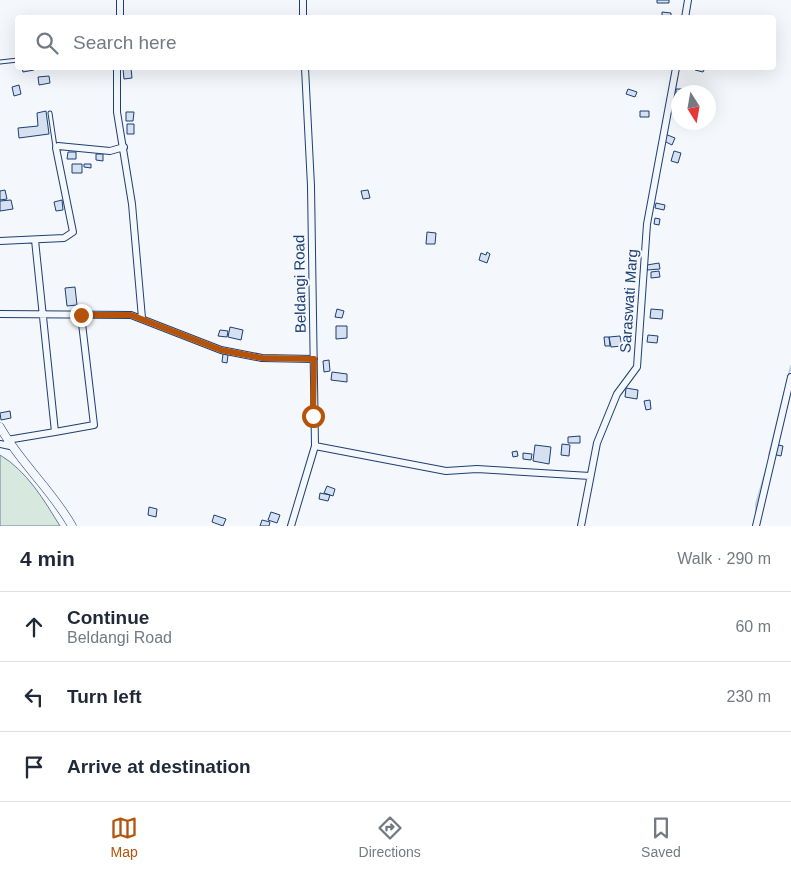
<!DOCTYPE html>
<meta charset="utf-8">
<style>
:root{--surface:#fff;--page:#f6f6f7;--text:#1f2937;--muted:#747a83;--line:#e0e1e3;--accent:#b45309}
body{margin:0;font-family:Helvetica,sans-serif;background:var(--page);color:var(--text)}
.compass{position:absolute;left:671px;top:85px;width:45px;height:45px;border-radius:50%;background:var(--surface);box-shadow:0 5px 20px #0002;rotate:169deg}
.stop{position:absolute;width:15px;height:15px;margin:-11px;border:4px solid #b45309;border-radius:50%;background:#fff}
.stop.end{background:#b45309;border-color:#fff;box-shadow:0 1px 5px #0008}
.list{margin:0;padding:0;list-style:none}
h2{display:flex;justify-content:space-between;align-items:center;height:65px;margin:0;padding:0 20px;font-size:21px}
h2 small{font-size:16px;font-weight:400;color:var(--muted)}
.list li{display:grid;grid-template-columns:32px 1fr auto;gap:15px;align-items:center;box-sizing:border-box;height:70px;padding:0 20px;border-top:1px solid var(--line)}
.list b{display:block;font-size:19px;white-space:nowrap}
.list p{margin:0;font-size:16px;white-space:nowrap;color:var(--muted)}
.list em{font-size:16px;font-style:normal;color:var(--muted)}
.icon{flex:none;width:28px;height:28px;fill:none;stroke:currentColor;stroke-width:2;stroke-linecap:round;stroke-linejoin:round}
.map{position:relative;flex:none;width:791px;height:526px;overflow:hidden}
.search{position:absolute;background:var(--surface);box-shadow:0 5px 20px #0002;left:15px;right:15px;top:15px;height:55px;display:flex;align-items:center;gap:12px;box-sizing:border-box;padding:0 18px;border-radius:5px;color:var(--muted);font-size:19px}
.sheet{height:275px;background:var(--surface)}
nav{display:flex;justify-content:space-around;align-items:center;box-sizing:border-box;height:70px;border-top:1px solid var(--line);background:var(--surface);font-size:14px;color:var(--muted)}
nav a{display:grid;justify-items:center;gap:2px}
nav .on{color:var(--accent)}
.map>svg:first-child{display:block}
</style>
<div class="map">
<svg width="791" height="526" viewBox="0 0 791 526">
<rect width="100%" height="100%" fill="#f4f7fb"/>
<path fill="#d7e8df" stroke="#687fa3" d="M0,455C27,471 44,500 60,526H0Z"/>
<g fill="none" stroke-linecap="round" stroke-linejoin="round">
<path stroke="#bed0e5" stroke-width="2" d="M788,378L791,366
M769,455L787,382
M756,516V504L768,463"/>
</g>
<path fill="#d5e0f0" stroke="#1d3f73" d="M657,0H669V3H657Z
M662,12L671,13V18H662Z
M22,68H33L34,70L23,72Z
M131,68L132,78L124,79L123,69Z
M695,68H705L703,72L695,70Z
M49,76L50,83L39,85L38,77Z
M19,85L21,94L14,96L12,87Z
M628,89L637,92L635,97L626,94Z
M676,89H685V92L676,94Z
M671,99L678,101V112L669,111Z
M46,111L49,134L19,138L18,128L38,126L37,113Z
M640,111H649V117H640Z
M126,112H134L133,121H126Z
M127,124H134V134H127Z
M665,134L675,138L672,145L662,140Z
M674,151L681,153L678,163L671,161Z
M68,152H76V159H67Z
M96,154H103V161L96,160Z
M72,164H82V173H72Z
M84,164H91V168L84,167Z
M5,190L7,199L0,200V191Z
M368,190L370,198L363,199L361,191Z
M11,200L13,209L0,211V201Z
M62,200L63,210L56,211L54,202Z
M656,203L665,205L664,210L655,208Z
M655,218L660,219L659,225L654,224Z
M427,232L436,233L435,244H426Z
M487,252L490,254L487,263L479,260L481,253L486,255Z
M659,263L660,269L647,270V265Z
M659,271L660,277L651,278V272Z
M75,287L77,305L67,306L65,288Z
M337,309L344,311L342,318L335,317Z
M651,309L663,310L662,319L650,318Z
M336,326H347V338L336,339Z
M230,327L243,330L241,340L228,337Z
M220,330L228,331L227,337L218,336Z
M648,335L658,336L657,343L647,342Z
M620,336L622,346L611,347L609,337Z
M604,337H609L610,346H605Z
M223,354L228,355L227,363L222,362Z
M329,360L330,371L324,372L323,361Z
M332,372L347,374V382L331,380Z
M626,388L638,390L637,399L625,397Z
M650,400L651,409L646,410L644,401Z
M10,411L11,418L1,420L0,413Z
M580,436V443H568V437Z
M562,444L570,445L569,456L561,455Z
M774,444L783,446L781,456L772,454Z
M535,445L551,447L549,464L533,461Z
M517,451L518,456L513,457L512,452Z
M523,453L532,454L531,460L523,459Z
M327,486L335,489L333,496L324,493Z
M320,493L330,495L328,501L319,499Z
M149,507L157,509L156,517L148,515Z
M271,512L280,515L277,523L268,520Z
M214,515L226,519L223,526L212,522Z
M262,520L270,522L269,526H260Z"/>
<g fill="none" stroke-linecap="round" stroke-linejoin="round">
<g stroke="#1d3f73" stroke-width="5">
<path id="service" d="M0,62L18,60
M50,113L55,147"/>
</g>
<g stroke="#1d3f73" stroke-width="8">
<path id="minor" d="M120,0V18
M303,0V18
M685,18L688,0
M117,68V112L132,204L142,318
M0,241L64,238L73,232L56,148L58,146L110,151L124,147
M0,314L131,315L221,350L262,358L314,359
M55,432L94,425L81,315
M7,440L55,432L35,240
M0,444L10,446
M315,446L446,471L477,469L590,476
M291,526L315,446L311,186L305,68
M581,526L597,443L617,394L637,367L647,224L676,68
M756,526L791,377"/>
</g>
<g stroke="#1d3f73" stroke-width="9">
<path id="tertiary" d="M0,427C20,463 52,490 72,526"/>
</g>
<use href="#service" stroke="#f4f7fb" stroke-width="3"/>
<use href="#minor" stroke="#f4f7fb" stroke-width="6"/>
<use href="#tertiary" stroke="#f4f7fb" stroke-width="8"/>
</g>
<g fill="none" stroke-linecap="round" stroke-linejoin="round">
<path stroke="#b45309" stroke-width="6" d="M81,315H131L221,350L262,358L314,359L313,416"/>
</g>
<g text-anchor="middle" stroke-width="4" stroke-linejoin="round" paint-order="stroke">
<g font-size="15" fill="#1d3f73" stroke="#f4f7fb">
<text transform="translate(300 284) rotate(-91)" y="5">Beldangi Road</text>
<text transform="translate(629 301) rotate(-86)" y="5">Saraswati Marg</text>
</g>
</g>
</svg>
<svg class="compass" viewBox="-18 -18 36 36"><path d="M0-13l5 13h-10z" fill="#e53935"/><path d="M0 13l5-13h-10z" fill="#747a83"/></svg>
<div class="stop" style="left:313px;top:416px"></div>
<div class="stop end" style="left:81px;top:315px"></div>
<div class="search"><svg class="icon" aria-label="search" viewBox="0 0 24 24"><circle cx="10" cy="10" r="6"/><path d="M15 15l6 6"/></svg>Search here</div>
</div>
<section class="sheet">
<h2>4 min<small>Walk · 290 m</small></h2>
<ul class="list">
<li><svg class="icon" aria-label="ahead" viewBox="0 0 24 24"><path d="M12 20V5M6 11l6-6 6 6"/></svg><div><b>Continue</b><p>Beldangi Road</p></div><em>60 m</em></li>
<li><svg class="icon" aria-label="left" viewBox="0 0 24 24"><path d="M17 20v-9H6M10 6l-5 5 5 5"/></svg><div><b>Turn left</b></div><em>230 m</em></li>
<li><svg class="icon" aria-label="arrive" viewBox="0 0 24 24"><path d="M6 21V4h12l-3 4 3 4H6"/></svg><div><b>Arrive at destination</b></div></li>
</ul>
</section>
<nav>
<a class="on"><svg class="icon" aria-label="map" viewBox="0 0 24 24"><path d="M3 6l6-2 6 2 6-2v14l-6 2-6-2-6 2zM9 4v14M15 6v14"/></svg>Map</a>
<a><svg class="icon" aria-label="directions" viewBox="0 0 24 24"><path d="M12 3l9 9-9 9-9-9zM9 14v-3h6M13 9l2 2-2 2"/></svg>Directions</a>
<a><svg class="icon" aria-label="saved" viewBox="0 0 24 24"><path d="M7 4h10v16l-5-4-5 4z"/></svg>Saved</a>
</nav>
